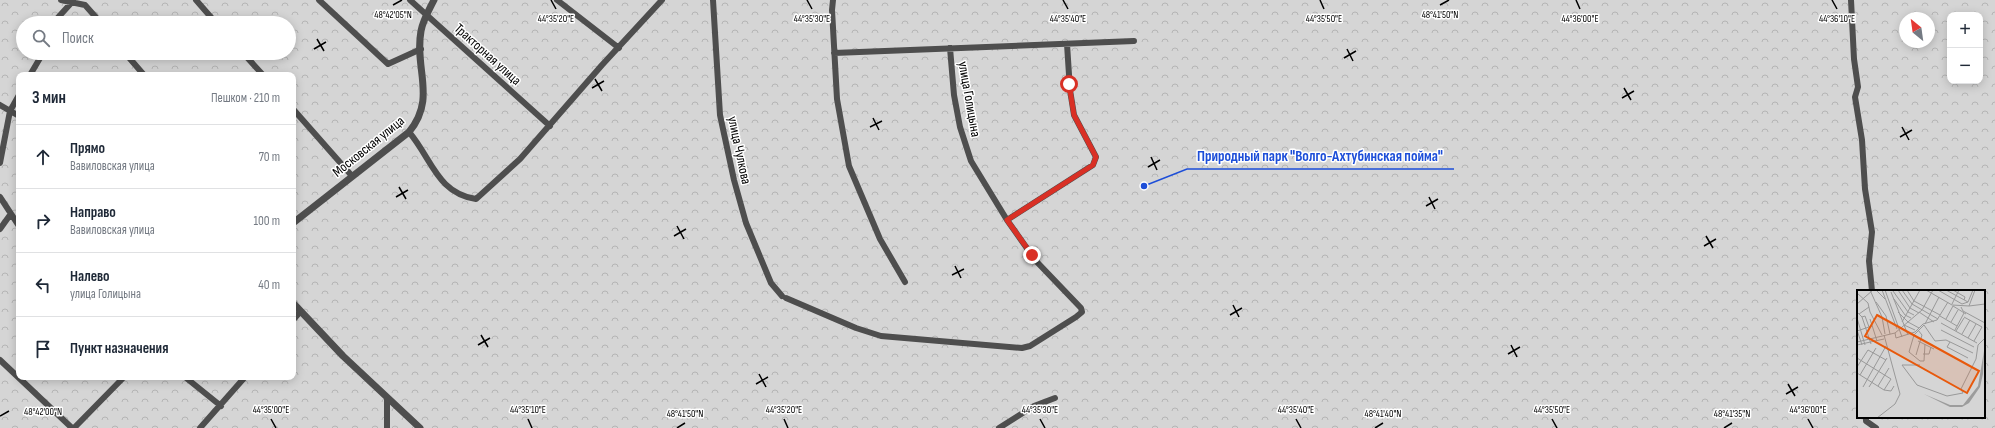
<!DOCTYPE html>
<html lang="ru">
<meta charset="utf-8">
<style>
:root{--surface:#fff;--page:#f2f2f3;--text:#1f2937;--muted:#747a83;--line:#e0e1e3}
body{margin:0;font-family:"Sofia Sans Condensed",sans-serif;background:var(--page);color:var(--text)}
.controls{position:absolute;right:12px;top:12px;display:grid;overflow:hidden;border-radius:8px;box-shadow:0 2px 10px #0003}
.controls button{width:36px;height:36px;display:grid;place-items:center;padding:0;border:0;border-bottom:1px solid var(--line);background:var(--surface);color:var(--text);font:20px sans-serif}
.compass{position:absolute;left:1899px;top:12px;width:36px;height:36px;border-radius:50%;background:var(--surface);box-shadow:0 2px 10px #0003;rotate:331deg}
.stop{position:absolute;width:12px;height:12px;margin:-9px;border:3px solid #d93025;border-radius:50%;background:#fff}
.stop.end{background:#d93025;border-color:#fff;box-shadow:0 1px 4px #0008}
.list{margin:0;padding:0;list-style:none}
h2{display:flex;justify-content:space-between;align-items:center;height:52px;margin:0;padding:0 16px;font-size:17px}
h2 small{font-size:13px;font-weight:400;color:var(--muted)}
.list li{display:grid;grid-template-columns:26px 1fr auto;gap:12px;align-items:center;box-sizing:border-box;height:64px;padding:0 16px;border-top:1px solid var(--line)}
.list b{display:block;font-size:15px;white-space:nowrap}
.list p{margin:0;font-size:13px;white-space:nowrap;color:var(--muted)}
.list em{font-size:13px;font-style:normal;color:var(--muted)}
.icon{flex:none;width:22px;height:22px;fill:none;stroke:currentColor;stroke-width:2;stroke-linecap:round;stroke-linejoin:round}
.map{position:relative;flex:none;width:1995px;height:428px;overflow:hidden}
.search{position:absolute;background:var(--surface);box-shadow:0 2px 10px #0003;left:16px;top:16px;width:280px;height:44px;display:flex;align-items:center;gap:10px;box-sizing:border-box;padding:0 14px;border-radius:22px;color:var(--muted);font-size:15px}
.panel{position:absolute;background:var(--surface);box-shadow:0 2px 10px #0003;left:16px;top:72px;width:280px;height:308px;border-radius:8px}
.map>svg:first-child{display:block}
</style>
<div class="map">
<svg width="1995" height="428" viewBox="0 0 1995 428">
<defs>
<pattern id="park-crowns" width="20" height="18" patternUnits="userSpaceOnUse"><rect width="20" height="18" fill="#d5d5d5"/><path d="M2 6a3 3 0 1 1 6 0M12 15a3 3 0 1 1 6 0" fill="none" stroke="#b5b5b5"/></pattern>
</defs>
<rect width="100%" height="100%" fill="#fff"/>
<path fill="url(#park-crowns)" fill-rule="evenodd" d="M0,0H1995V428H0ZM1950,15H1980V81H1950ZM1905,18H1929V42H1905ZM23,23H289V53H23ZM19,75H293V377H19ZM1858,291H1984V417H1858Z"/>
<g fill="none" stroke-linecap="round" stroke-linejoin="round">
<path stroke="#4e4e4e" stroke-width="6" d="M61,0L85,5L101,23
M196,0L216,23
M319,0L388,64L421,49
M410,0L550,126
M557,0L619,48
M713,0L720,115L734,180L746,223L771,283L782,296
M833,0L832,10L837,99L849,166L880,239L905,282
M1851,0L1854,59L1858,87L1855,97L1862,140L1865,189L1872,232L1869,261L1872,291
M53,23L73,1
M125,53L144,75
M243,53L263,75
M834,53L1134,41
M30,75L43,53
M0,105L19,116
M293,109L352,176
M409,132C432,159 437,193 476,199L520,159L602,65L662,0
M0,163L10,111L19,95
M0,197L19,226
M1007,220L1093,165L1096,157L1074,115L1070,90L1067,44
M0,229L10,215
M786,298L856,328L881,336L1022,348L1030,346L1076,317L1082,312L1081,308L1036,261L1007,220L971,161L960,127L954,95L950,48
M293,320L300,312
M0,360L72,428
M185,377L221,406
M1866,417V421L1876,428
M74,428L124,377
M200,428L245,377
M387,428V398
M999,428L1034,406L1055,398"/>
<path stroke="#4e4e4e" stroke-width="7" d="M293,223L409,132C437,98 414,69 421,31C423,20 429,10 434,0
M293,303L343,356L420,428"/>
</g>
<g fill="none" stroke-linecap="round" stroke-linejoin="round">
<path stroke="#d93025" stroke-width="5" d="M1032,255L1007,220L1093,165L1096,157L1074,115L1069,84"/>
</g>
<path fill="none" stroke="#000" stroke-width="1.5" d="M551,0L556,9M807,0L812,9M1063,0L1068,9M1320,0L1324,9M1576,0L1580,9M1832,0L1837,9M393,5L402,0M1440,5L1449,0M317,39L324,51M314,49L326,42M1347,49L1353,61M1344,58L1356,51M595,79L602,91M592,88L604,81M1624,88L1631,100M1622,98L1634,91M873,118L879,130M870,127L882,121M1902,127L1909,140M1900,137L1912,130M1151,157L1157,170M1148,167L1160,160M399,187L406,199M396,197L408,190M1429,197L1435,209M1426,206L1438,199M677,226L684,239M674,236L686,229M1706,236L1713,248M1704,246L1716,239M955,266L961,278M952,275L964,269M1233,305L1239,317M1230,315L1242,308M481,335L488,347M478,345L490,338M1511,345L1517,357M1508,354L1520,347M759,374L766,387M756,384L768,377M1788,384L1795,396M1786,394L1798,387M0,416L9,411M271,419L276,428M528,419L532,428M784,419L788,428M1040,419L1045,428M1296,419L1301,428M1552,419L1557,428M1808,419L1813,428M677,428L685,423M1375,428L1383,423M1724,428L1732,423"/>
<g text-anchor="middle" stroke-width="3" stroke-linejoin="round" paint-order="stroke">
<g font-size="14" fill="#000" stroke="#fff">
<text transform="translate(488 54) rotate(42)" y="5">Тракторная улица</text>
<text transform="translate(970 99) rotate(80)" y="5">улица Голицына</text>
<text transform="translate(368 146) rotate(-39)" y="5">Московская улица</text>
<text transform="translate(740 150) rotate(78)" y="5">улица Чулкова</text>
</g>
</g>
<g transform="translate(1857 290)">
<rect width="128" height="128" fill="#fff"/>
<path d="M0,0H128V128H0Z" fill="#d5d5d5"/>
<path d="M127,61L126,84L123,97L112,113L105,117H93L67,104L93,115H106L121,96Z" fill="#9c9c9c"/>
<path fill="none" stroke="#999" stroke-width="1" d="M13,0L25,27L28,44M19,0L28,9M25,0L40,39M28,0L45,47M41,0L53,18L62,23M45,0L55,14L81,29M50,0L57,11L83,25M69,0L95,15L112,16M81,0L105,14L111,12M89,0L111,12M96,0L108,7L107,10M118,0L112,16L128,14M36,1L51,22L57,25M34,2L51,45M0,3L11,13L13,22L25,45M37,9L48,25L54,28M19,12L29,26L33,44M111,12L116,0M0,14L16,0M95,14L102,0M104,17L106,21L128,33M0,22L5,27L14,54M41,22L51,32L62,38M62,22L77,32M2,24L12,17M83,26L100,36M5,27L8,26L12,37M107,27L125,37L117,51M0,28L8,55M13,29L20,51M89,29L96,16L109,24M45,32L63,0M94,32L101,20M84,33L120,53M68,34L82,7M47,35L58,40M67,35L78,51L89,50L116,63M0,40L5,55M84,40L117,57M98,40L107,23M0,41L15,36M99,41L107,28M58,42L66,34L80,30L91,12M38,43L39,48L58,42M105,44L113,30M111,48L119,34M61,51L77,59M0,52L38,43L65,20L76,0M93,52L90,57L111,68M0,55L27,49M52,62L63,71H67L68,54M52,62L57,45L67,35M66,64H72L74,57M59,65L65,45L61,40M0,68L34,89L27,100M63,75H45L60,95L90,106L106,103L104,99L119,69L121,55L128,48M0,77L11,60L29,70M0,83L27,100L34,101L37,96M3,85L19,58M21,96L32,78M6,97L29,56M12,97L30,68M20,128L38,114L43,104L27,45"/>
<path fill="#e8590c" fill-opacity="0.15" stroke="#e8590c" stroke-width="2" d="M20,25L122,81L110,103L8,46Z"/>
<rect width="128" height="128" fill="none" stroke="#000" stroke-width="2"/>
</g>
<g font-size="10" text-anchor="middle" fill="#000" stroke="#fff" stroke-width="3" stroke-linejoin="round" paint-order="stroke">
<text x="393" y="18">48°42'05"N</text>
<text x="1440" y="18">48°41'50"N</text>
<text x="556" y="22">44°35'20"E</text>
<text x="812" y="22">44°35'30"E</text>
<text x="1324" y="22">44°35'50"E</text>
<text x="1580" y="22">44°36'00"E</text>
<text x="1837" y="22">44°36'10"E</text>
<text x="1068" y="22">44°35'40"E</text>
<text x="271" y="413">44°35'00"E</text>
<text x="528" y="413">44°35'10"E</text>
<text x="784" y="413">44°35'20"E</text>
<text x="1040" y="413">44°35'30"E</text>
<text x="1296" y="413">44°35'40"E</text>
<text x="1552" y="413">44°35'50"E</text>
<text x="1808" y="413">44°36'00"E</text>
<text x="43" y="415">48°42'00"N</text>
<text x="685" y="417">48°41'50"N</text>
<text x="1383" y="417">48°41'40"N</text>
<text x="1732" y="417">48°41'35"N</text>
</g>
<path fill="none" stroke="#1d4ed8" stroke-width="1.5" d="M1144 186L1187 169H1454"/>
<circle fill="#1d4ed8" stroke="#fff" stroke-width="1.5" cx="1144" cy="186" r="4"/>
<g font-size="15" text-anchor="middle" font-weight="bold" fill="#1d4ed8" stroke="#fff" stroke-width="3" stroke-linejoin="round" paint-order="stroke">
<text x="1320" y="161">Природный парк "Волго-Ахтубинская пойма"</text>
</g>
</svg>
<div class="controls">
<button>+</button>
<button>−</button>
</div>
<svg class="compass" viewBox="-18 -18 36 36"><path d="M0-13l5 13h-10z" fill="#e53935"/><path d="M0 13l5-13h-10z" fill="#747a83"/></svg>
<div class="stop" style="left:1069px;top:84px"></div>
<div class="stop end" style="left:1032px;top:255px"></div>
<div class="search"><svg class="icon" aria-label="search" viewBox="0 0 24 24"><circle cx="10" cy="10" r="6"/><path d="M15 15l6 6"/></svg>Поиск</div>
<section class="panel">
<h2>3 мин<small>Пешком · 210 m</small></h2>
<ul class="list">
<li><svg class="icon" aria-label="ahead" viewBox="0 0 24 24"><path d="M12 20V5M6 11l6-6 6 6"/></svg><div><b>Прямо</b><p>Вавиловская улица</p></div><em>70 m</em></li>
<li><svg class="icon" aria-label="right" viewBox="0 0 24 24"><path d="M7 20v-9h11M14 6l5 5-5 5"/></svg><div><b>Направо</b><p>Вавиловская улица</p></div><em>100 m</em></li>
<li><svg class="icon" aria-label="left" viewBox="0 0 24 24"><path d="M17 20v-9H6M10 6l-5 5 5 5"/></svg><div><b>Налево</b><p>улица Голицына</p></div><em>40 m</em></li>
<li><svg class="icon" aria-label="arrive" viewBox="0 0 24 24"><path d="M6 21V4h12l-3 4 3 4H6"/></svg><div><b>Пункт назначения</b></div></li>
</ul>
</section>
</div>
